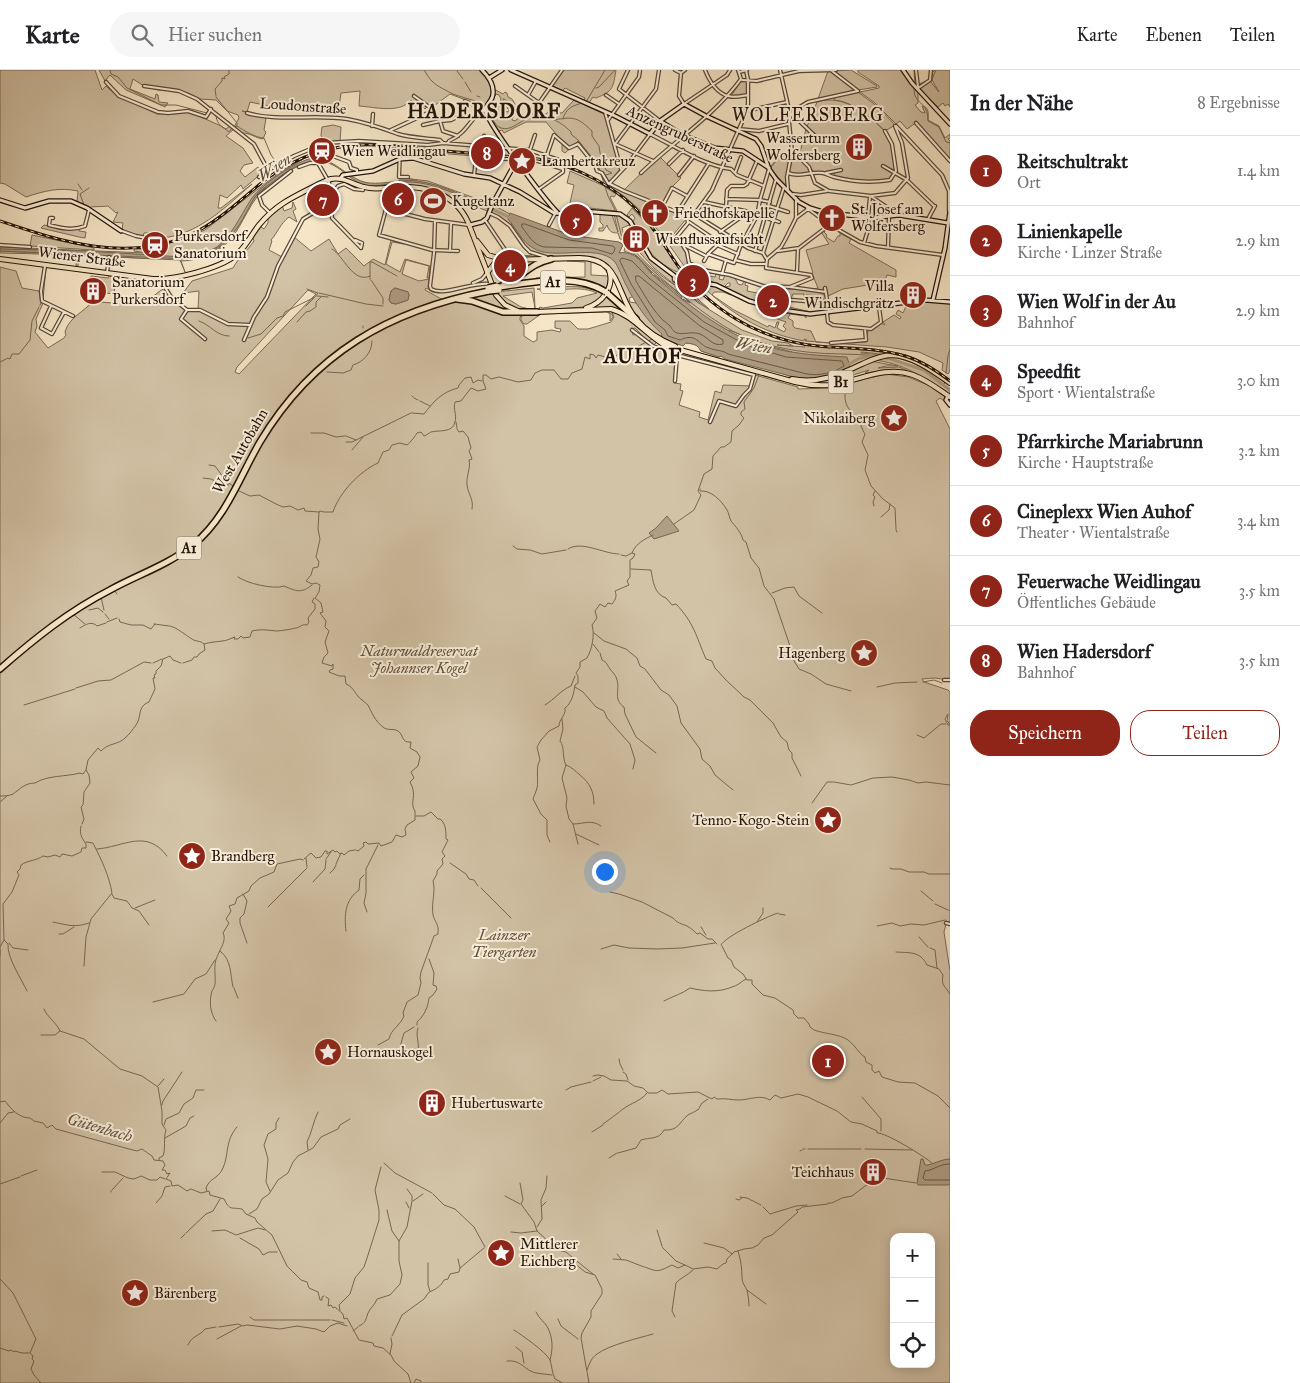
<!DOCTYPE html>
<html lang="de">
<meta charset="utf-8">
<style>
:root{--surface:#fff;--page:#f6f6f6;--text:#202124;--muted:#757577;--line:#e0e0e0;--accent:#8f2418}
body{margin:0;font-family:"IM FELL Great Primer",serif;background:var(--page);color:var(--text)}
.controls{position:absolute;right:15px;bottom:15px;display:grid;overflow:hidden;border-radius:10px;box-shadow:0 2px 12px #0003}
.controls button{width:45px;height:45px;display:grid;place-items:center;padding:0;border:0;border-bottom:1px solid var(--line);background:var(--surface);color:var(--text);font:25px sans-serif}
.you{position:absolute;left:604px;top:801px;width:18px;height:18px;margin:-12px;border:4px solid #fff;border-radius:50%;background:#1a73e8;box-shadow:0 0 0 8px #1a73e833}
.badge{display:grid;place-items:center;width:32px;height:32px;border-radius:50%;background:var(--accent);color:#fff;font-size:16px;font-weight:700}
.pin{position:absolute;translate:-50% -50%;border:2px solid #fff;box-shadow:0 1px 5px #0006}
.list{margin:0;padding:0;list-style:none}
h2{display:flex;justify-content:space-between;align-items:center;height:65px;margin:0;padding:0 20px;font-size:21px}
h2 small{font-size:16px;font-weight:400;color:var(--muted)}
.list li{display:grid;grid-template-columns:32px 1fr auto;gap:15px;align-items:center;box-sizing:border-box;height:70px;padding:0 20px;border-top:1px solid var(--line)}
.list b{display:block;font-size:19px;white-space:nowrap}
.list p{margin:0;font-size:16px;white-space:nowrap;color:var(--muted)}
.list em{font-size:16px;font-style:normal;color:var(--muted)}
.actions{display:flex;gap:10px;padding:15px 20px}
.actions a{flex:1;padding:11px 0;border:1px solid var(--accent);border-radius:20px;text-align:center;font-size:18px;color:var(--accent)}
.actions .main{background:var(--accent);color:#fff}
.icon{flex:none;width:28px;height:28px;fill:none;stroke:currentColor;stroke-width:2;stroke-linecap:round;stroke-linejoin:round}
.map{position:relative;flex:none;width:950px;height:1313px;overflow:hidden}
header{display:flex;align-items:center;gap:30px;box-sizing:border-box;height:70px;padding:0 25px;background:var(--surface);border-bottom:1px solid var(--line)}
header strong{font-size:24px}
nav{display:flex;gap:28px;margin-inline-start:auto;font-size:18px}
.search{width:350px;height:45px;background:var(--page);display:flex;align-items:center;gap:12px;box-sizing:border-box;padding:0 18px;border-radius:28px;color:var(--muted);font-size:19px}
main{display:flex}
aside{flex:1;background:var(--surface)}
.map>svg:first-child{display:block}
</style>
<header>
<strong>Karte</strong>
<div class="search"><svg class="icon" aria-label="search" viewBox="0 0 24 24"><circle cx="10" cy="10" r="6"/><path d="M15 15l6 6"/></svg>Hier suchen</div>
<nav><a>Karte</a><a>Ebenen</a><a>Teilen</a></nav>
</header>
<main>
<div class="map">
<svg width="950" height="1313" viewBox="0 0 950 1313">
<rect width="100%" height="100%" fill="#f6e6c7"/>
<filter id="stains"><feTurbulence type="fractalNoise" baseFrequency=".004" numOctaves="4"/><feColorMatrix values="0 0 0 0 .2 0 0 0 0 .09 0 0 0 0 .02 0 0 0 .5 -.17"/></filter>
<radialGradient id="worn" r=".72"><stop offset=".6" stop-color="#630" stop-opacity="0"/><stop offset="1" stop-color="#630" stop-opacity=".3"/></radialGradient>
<path fill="#d2c2a6" stroke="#7b6a56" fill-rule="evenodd" d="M0,0H95L102,20L106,16L115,24L157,44L190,42L221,56L226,59L230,56L234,59L226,66L243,78L253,93L244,95L240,101L245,107L258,97L262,103L243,119L241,115L227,128L220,125L218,138H221L252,114C228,135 202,161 169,167C163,168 161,163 155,163C152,162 148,163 144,163L143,166H140L122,160L123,153L113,152L118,142L116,143L108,136C102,137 91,136 88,138L77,132L78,121C59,117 44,121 26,127L5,114L0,113Z
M99,0H481C492,14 496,22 484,37L450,24L430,39L427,37L425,39L420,34L415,36L411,30C400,44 375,37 359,36L360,21L341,23L339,37L269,36L250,32L247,42L242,41L266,48L264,60L266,62L263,69C255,68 251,63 242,63L234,57L239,48L238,45L227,41L216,30L200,29L188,23L175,20H158L144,16L133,9L130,19L155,29L156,24L158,25L159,32L168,33L165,37L163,36L126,20L110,5L105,11Z
M563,0H616C613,17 614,21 596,28L593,27L589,33L584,31L585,28L565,18L562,21L552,17Z
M851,0L877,16V17L858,20L834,1Z
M858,0H902L909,12L918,22V33L915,35L921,42L925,43L922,36C930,37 928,45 928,50L939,56L945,68L950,64V68L948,69L950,71V90L917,52L907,59L900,51L896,54L875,33L860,22L879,18V16L858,2Z
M935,0H950V37L948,34L945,36L943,33L938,37L919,19L930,11L939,22L932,10V3Z
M828,1L832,2L855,21L818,29Z
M741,11H747V25L731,26Z
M494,19L503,24L505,22L507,23L508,27L512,29L515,34L513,40L515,42L512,50L515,51L520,47V44L522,47L532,44H546L548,42L562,43L574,30L604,44L620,99L610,111H608L578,71L565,83L562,81V74L556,68L557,65L546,52H526L504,63L502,60L499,61L487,43L488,36L491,33L490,37L494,40L499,36L507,42L510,40L507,38L508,32L504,29H503L504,31L502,33L500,32L501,29L499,25L496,24L495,26Z
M858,22L878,37L895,55L885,61C870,47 855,33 834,30V27Z
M824,30C831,30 838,30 844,32C858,37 884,56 890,70C894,79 894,91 896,101L882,95L895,103L890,109L870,112L834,106L835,101L814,102L807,93L799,86L806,59L817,32Z
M333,55L341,57L340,71L323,73L321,65L322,57Z
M405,78L474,84V86L401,80V79Z
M791,79L786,107V117L770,97L776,90Z
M795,84L808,97L811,102L801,105L789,103L793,85Z
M659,86L681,108L671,118L662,135L624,120Z
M303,89L279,104L257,122L235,158L223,172L217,177L203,184L190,188L157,186L158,181L161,178L167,179V177L161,175L181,170L205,160L280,102Z
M307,92H309C291,98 268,112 257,127C250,136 245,147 239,157C227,179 206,190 181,191L185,202L180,190L157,189C164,186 178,189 187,189C198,189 210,185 219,178C236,165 243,146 254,129C262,116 292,97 307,92Z
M570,101L602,115L616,124L614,127L612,126L610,127L617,141L589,138L568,142L574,115L567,113Z
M601,104C608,114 616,120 628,124C633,126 636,126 640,129L687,148L669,170C688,176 683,179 689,194L709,202L708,206L715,207L716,204L720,205L719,209L723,210L725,205L735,208L738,214L742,215L744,211H746L745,215L748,216L747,221L777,227V235L783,236L785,231V236L815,243L782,239L749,230L725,217L730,216V213H728L724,217L708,210H697L689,203C670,176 652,148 625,127C614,119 606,118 601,104Z
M403,108L428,111L491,134L487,141L463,131L461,135L464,136L463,138C442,118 427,118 400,115L399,110H417Z
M293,132L296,139L293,141L297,152L289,147C280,154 278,162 271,170L272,171L269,180L284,188L294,167L311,181L329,169L338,184L346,178L364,196L373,189L385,195L391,170L404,174L392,172L386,194L400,202L405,189L430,196L429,208H427L429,196L406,190L402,204L419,211L429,209L428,217L430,220L426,218L425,220L447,232L466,231L503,243L523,244L520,247V250L524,256V266L533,272L537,270V262L552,260L560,262L561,259L555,258V251H570L578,259H588L611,252L614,247L611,240C630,246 640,262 657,272L654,275H652L635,258L631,259L633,265L638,264L649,275L667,285L669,283L676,285L674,313L681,314L680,320L683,321L679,335L700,342L699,347L708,350L715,321L721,323L723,315L752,316L755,305L798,317V319L828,318L886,304L908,307L928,315C891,285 848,323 808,317C804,316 801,316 797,314C803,315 812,317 815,317C827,318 841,314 852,310C888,301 917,299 945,326L944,331L948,334L940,328L936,331L950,359V610L934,608L922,609L924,612L948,620L950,622V654L947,651L948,644L945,649L948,655H950V854H946L944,862L950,901V1313H0V197L16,201L22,218L39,221L41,232L43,233L36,249L37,256L35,262L48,278L64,268L66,265L65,262C69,247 84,242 93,231C108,233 135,236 149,229C154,227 158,221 165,218C170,229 179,232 187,241L198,240L199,221L183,223L192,211L233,198C239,187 247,181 254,171L253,168L261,157L264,159L268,153V148L282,135L284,141L292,138ZM395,218L408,222L409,225L408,230L396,234L391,233L389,230L391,221ZM308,220L316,224L239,304L235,302L237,297ZM894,1167H931V1294H894Z
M493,135L510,144L570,165L621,173L623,175L615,189L619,183H625L635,187L652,203L632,227L629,228L630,232L636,233L634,228L654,205L682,227L660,262L662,264L683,229L690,233L684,227L686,223H688L687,219L693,221L690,222L709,239L692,227L697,232L742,260L772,271L788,273L793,276L777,275L805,277L804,275L889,282L899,285L901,287C915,292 927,298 939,306C914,291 889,284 861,282V283L882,285C846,294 822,324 782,303L787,282H792L765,275L729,260L721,286L719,287L701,281C697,274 694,274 686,273L683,276C663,270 641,259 631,239C627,231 624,223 620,215C616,206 613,198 605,193C587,180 556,191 534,183L533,184L547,188H512L511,187L532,185C523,180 519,172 514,163L519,168L513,158L514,156L512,154L510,155L491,142Z
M632,138L651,158L686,208L679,201L677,202C649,189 647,177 633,151L635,148L632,144L629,147L627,145Z
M600,144L612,145L618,162L614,144C625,146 628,153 634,162L631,159L627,161L630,158L629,155L622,158C625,177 658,205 675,215L654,198L628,170V168L635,164L648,187L671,205L674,212L685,219H682L685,222L683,226L654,204L635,185L624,181L626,174L624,170L620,169L618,163C611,163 609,161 607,155L603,161H599V158H603V155L600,152Z
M44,155L66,160L79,159V161L86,162L85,168L79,167L41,158Z
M831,157L834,160L829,158L824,162L827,165L826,167L834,172L838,166H840V163L851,169L849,173L896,200V207L887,205L885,210L868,211V215L843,219L828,226L826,217L823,218L824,220L814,219L818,218L813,206L811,204L813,203L806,180L829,174L821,162L827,158Z
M32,165L94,178V180L30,176Z
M159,175L153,178L155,183H157V186L59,180L0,179V177L146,183L134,181V179H148Z
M0,181L156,189L79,185L78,196H76L77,185L2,183H0Z
M586,189L594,190L606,197L608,204L602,196L591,192V205L609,206L606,221L591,213L534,212L536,208L585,207V192L567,191Z
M91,206L108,208L109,206L114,207L116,208L114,224L97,222L98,211L91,210Z
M700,214L712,215L729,223L731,225L723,222H714L712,225L734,240L768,257L769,255L775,258L777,252H779L777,258L784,262L786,259L783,256L786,252L772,247L773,243L767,242L768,239L757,236L758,235L774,239V246L775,245L780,246L782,241L806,245V248L805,246L790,244L788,248L793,251V256L795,258L811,261L816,272L829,273L866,272L868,260L873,259L881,253L885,255L883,252L894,245L900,249L901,247L896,244L898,240L903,243L907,234L925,231L950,234V301L948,304L942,300L943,293L919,282L887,277L805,271L807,270L804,269V271C761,263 730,243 700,214Z
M558,217C575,216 589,216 604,225L591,235L583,237L541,240L539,238L540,237L543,238L572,233L577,228L597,223C575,213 552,225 537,219Z
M534,218L535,238L532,222L503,226L521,237L534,240C513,240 509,238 496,222Z
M778,218L815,221L825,225L827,232H819L820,230H824L822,226L806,225V229L816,230L818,232L803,231L804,224H793L790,230L786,229V224L781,223L778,224Z
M494,222L512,240L510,242L464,229Z
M606,226L625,244L617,240L586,239Z
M606,241L612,244L613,247L610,251V244L607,242L541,244L527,254H524L521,250V247L525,244Z
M882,287L907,294L924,301L950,321V326C926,308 902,292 872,290Z
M870,291L898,296H886L878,298L899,297L918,305L892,300L865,303L869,300L837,310L814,312L836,307Z"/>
<path fill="#af9e85" stroke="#776652" d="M313,88C334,88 345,106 364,112C377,116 401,109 417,111C442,114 467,128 490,137L489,139C464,128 437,113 410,112C395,111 379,118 365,115C351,111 345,101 333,95C311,84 291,98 274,111C269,115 263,118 259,122C253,128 249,138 245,145C232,169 215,186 187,189L0,181V179L87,181L183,187C224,189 234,155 252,128C261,115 298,90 313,88Z
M510,143L570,165L619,172L623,175L619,183C623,182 629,183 633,185C641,189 646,198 652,204C676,225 702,246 729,261C767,282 805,285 847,287L850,297L848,300L819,310L798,308L725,289L721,286L719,287L701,281C697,274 694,274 686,273L683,276L661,268L662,264C647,251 635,233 626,215C623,210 618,195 614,191C596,173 552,191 533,178C522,172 516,158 508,149Z
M395,218L408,222L409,225L408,230L396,234L391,233L389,230L391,221Z
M667,446L679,461L654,469L649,463L656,458Z
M921,1089H923L925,1095C930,1096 941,1089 950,1089V1114L948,1115H918L917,1113Z"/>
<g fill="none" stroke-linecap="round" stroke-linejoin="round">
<path stroke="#6a5846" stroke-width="1" d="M522,154H525L569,170L613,176L615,178L614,182L612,184L592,178L544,177C532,174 529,166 522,157Z
M622,188L632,191L649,208L704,252L746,275L786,287L842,291L844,296C833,303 820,306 807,304L728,284C723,280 716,281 709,278C698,275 697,262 680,270L668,266L665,260L655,252L631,214L620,191Z
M636,206H639L700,256L723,270V274C713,277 709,268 700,264C692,261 684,265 677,263C672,261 672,258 669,255C666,252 662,250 660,247C651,237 643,223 636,211Z
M950,1094C939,1094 934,1100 925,1101L923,1108L925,1110H950"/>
<path stroke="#776652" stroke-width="1" d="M110,0L111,4L118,7L127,18L161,35H176L207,43L212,42L216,46C217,55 223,57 229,62L232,58
M424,0C427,4 429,9 433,12C435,15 449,22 453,24C463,28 477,30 485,36C492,42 492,55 501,58C510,61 518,53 526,49C541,42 560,50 571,62V64L578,70L598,95L608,126L615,140L621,164L628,175L629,179C659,206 690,235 724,256C747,271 780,279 807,282C830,285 853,283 876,286
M914,0L915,14
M457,1L463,9
M932,9L936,0
M465,12L471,22
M919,14L929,10
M596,18L599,17L615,0
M914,18C913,35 928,30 928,51L939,57L946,72L950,73
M216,26L215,19L222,11V8L225,9L224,7L229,4V0
M477,26L480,27
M216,27L237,53V56
M586,32L605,0
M547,48H552L554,50C575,46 578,48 592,61V66L599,76L600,83L606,100L612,103L606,105
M563,49C565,39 573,35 583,33
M233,57L237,56C243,60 256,68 264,68L271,85L277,93
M771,97L780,87
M260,108L271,99
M78,114L82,120
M84,135L80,124L89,118
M332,179C344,186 353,214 370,206
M372,192L397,206
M370,209V192H372
M371,210L383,228V234
M319,223L366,234L383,236
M168,225L174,231
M317,226L328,227
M42,232L49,236
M40,235L43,229L46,198
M306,236L314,228
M52,237L62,242
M199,251C211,255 216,266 229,266
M297,252L306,242L310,241L316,237V232L321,227
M363,256V258
M248,268L261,264L277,248L283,246L285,242L315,227L318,223L307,219
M0,292L8,288L10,289L12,284H19L30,270L32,251L39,237
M327,302L343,303L351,300L353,295C363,292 372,283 372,271
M946,303L948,286L950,279
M944,315L945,312
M839,319L845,323C844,339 852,340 859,352C862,356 862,360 865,364L862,372L868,385L865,400L871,416L883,429L895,438L896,459
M412,326L413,327
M414,328L418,330
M420,331L430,336
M412,343L424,344C434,331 442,322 458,318L459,315L465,308L471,307L473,313L478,310L482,311
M456,352L457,358
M457,359L459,362L463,361L468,367L471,378L469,381L472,389L469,390C471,398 466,406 467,415C468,424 474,429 472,439
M311,363H324L336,367L345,366
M346,366L356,370
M346,372H352L411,343
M352,380L363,367
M209,395L215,396L226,411L233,416
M203,408L211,409L221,414L229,415
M700,419V421C711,420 721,430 727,440C729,443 729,447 731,451C736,457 741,462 743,470L746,472L751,488L759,498L764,516L774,529L789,573L793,589L799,599L811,604L826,614L851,621
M239,421L250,426L259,425L276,434L283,437L290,436L298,440L304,438L305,441L319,442
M874,436L873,432L875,427L873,425L875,421
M881,447L889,440L890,434
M674,454L694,440L701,425L698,421L704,404L712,399L713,386L721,377H724L731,372L732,361L739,355L744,348L741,345V342L745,339L744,332L754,318L759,305
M896,460L897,462
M513,476L517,479L530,480L542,484L566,480
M568,479C581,470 604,484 619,484
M621,485L626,486L632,483
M631,499L651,500C653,511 654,524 666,528L672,535L676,534C694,553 696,566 706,589L712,591L715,598L726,610L744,627L750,630L773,653L781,667L787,672L789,680L792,683V688L801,706
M238,507C246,513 274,520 284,516C296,521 301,524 312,515
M114,520L117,524
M772,523L785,518L794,517L799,526L822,543
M101,527L104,540
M89,540L98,538L103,542
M73,544L85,554
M105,544L109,549
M119,549L120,552L131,555H143L151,559L155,554
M107,552L117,548
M154,554L169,556
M170,556C178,558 185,565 192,569C196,572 200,570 204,574
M80,558C86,554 92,551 97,556L106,553
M594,563L604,571L626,579L637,588L640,596L645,599L661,620L669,625L677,636L681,653L700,679L702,689L710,696L715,705L733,720
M593,574L599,582
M600,583L602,590C607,592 607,595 610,599C613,603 616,605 617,610C620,620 613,630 624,637L625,644L636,667L656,683
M153,593L162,589
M183,593L192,590L194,587H197L199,584L205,580L204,574C210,572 216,572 222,571C227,571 231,568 235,567L234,569H238L241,566L243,568L250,567L252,561C260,559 268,560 276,561C280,561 292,559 296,558C301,557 301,554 307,555L309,552L308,548L315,539V534L312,532L314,528
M923,612L934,610L942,613
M575,617L583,622L596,637L604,641L607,648L630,674L635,690L633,699
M877,617L895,613L917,612
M76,618L98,611L111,610L144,592L151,593
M24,635L75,619
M545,635C555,629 561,620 571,616L575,606
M562,649L563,659L560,671C565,677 562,688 566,695L562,708L567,728L566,736L569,749L573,754L578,774
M948,654H950
M917,665L924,668L941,654H946
M566,695C572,697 575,701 580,705C590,713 594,722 594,734
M834,712L851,715L873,708L892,707L909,710L918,713L926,712L950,715
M0,726C4,726 9,726 13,724C20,719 25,713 35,713C48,705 65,707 80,703L83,704L86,700
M0,732L7,726
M812,733L827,712H833
M82,754L84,749L81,737L83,735L84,722L90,713L89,705L86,700L88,690L98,678L101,681C108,673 118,675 125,668C129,665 133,659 136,655C142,647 137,636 149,632L155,619L153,608H155L154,605L156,604V601L161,596L163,589L170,586L173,590L181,593
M573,754C584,754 591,749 601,756
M576,764L599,775
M550,772L547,765V750L541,744L533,729C534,726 536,722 537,718C539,710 535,698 540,690L537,677L541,670L549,661L559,656C559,649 566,646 565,638C572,633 574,622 575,615L578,613V606L576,603L580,597V592L587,588C592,579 595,565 592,555L597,548L595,541L600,534L605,537L608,533L612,534C616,529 617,526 615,521L629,515L627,511L630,507V490L633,488L635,484L632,483C636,473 645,469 653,465
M97,779C124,777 146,758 167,786
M356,780L358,781L364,776L363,773L366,772L368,774L379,773L381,776L392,772L396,765L402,767L406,765L405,759L407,755L415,750V741C410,734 415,728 413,720C413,717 411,715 410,712L414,708L411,702L418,696L420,687L417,682L410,678L411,672C401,673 404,665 398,661C393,658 387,661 383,657C375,651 372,643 368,635C366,633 364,632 362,630C355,625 354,617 346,614L345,606H339L329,602L330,600L333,599V594L332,596L322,593L324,587L328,583L325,572L329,561L325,557L326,551L320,543L323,542L321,533L315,528L319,522L320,515L316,513L312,514L306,511L311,505L313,498L318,497L319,492L316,487L320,469L318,459L319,442L320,441L324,442H333C339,423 360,401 378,393L383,382L389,380L392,375L400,373L407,375C410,373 416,365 417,363L421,362L424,366C427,365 429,363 431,362C439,360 453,363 455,352C457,345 453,339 455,332L461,331L471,318L478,321L486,319L483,311V305H486L491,309L499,307L518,312L531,310L535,303L542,300H554L561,309H568L572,303L582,299L585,287L590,289V284L594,285L596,288L598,285L613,289L620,282L635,278L652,269
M306,788L307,797
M304,789L311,783L316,788L321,787L325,781H327V784L333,780L335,782L337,781L340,784L342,783L344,785L349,781L355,780
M326,789L331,782
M450,793L466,804L469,809L474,810L478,816
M336,794L341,783
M890,798L892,799H901L909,802H924L929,804H950
M330,803L334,799L336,795
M313,812L325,799L326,790
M481,818L511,848
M921,821L933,831
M610,822L619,824L642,832L673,848C677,853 682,854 687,856C691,858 694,861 697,864L700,863L708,869H712L717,874
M112,824L114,828L127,831L132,838L139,841L149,855
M243,824L247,831L244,844L240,848V853L247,873
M935,834L948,840
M268,837L307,798
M135,838L155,830
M949,840H950
M367,842L364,833L366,823V799L378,775
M779,844L785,845
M946,851L950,852
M53,852C67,855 75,858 89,853
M757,852L763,843V838
M877,856L892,853L900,856L911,854L924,855L945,850
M701,857L706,865
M346,861C344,845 345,830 359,820L360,809L364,805
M59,864H63L74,857
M919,867L928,877
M9,873L13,878L28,880
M721,875C724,867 768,846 778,843
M722,876L728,888L731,890L734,897L743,904L747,910H752V914L763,925L775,928L793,940L794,944L798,948H804L809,954L810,957L814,960C825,964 839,964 848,970C855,975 860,985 865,987L866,992L872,995V1000L875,1003L879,1001L882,1007L898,1012L915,1013L938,1026L950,1038
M0,877L4,870
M930,878L935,880L937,898
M0,879V886
M601,879L614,875L629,878L657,879L682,878L715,873
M220,881C232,890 230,904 233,917
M896,882C910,883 920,881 927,895L939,899L943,905C941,916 945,916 950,924
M84,896L86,867L91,849L112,823C109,805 101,789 93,773L86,772
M234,918L238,928
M27,921C21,908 7,888 8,874L4,870L3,834L12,822L19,805L17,802L20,799L21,795C28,790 36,791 43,786L48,787L55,785L60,787L62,784L72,786L81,782L82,778H86V774C82,768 79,764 81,756
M664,931C673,926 682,924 690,918C703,921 718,923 732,917C737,916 741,912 746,909
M153,932L184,924L195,909L206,904L215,890
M44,939C47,947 56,952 60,961L84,969L120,999L142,1006L158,1017L162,1041V1054L166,1060C163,1069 166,1078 163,1086L159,1088V1090
M216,951C210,943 209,931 212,921C213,920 215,915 215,914C216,906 213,895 217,887C220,879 227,870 223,863L229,853L226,849L231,841L229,836L235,834L237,828L249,821L251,816L260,808L274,802L277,794L300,789L303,790
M417,955V952C424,946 428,937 429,928L433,925L437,919L436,916L433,915L434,903L429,889
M418,958C415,966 420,973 418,981
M41,965H55L60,961
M378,975L389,969C391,959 400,956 404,946L403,943L407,932L418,925L421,913L420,908L421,902L434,866L438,864C439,853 435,853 433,845C431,832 436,822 433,811L437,804V801L443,794L442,789L445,786L442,782L448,770L446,769C446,762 446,753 440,749H438L431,742L424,746H416
M400,977L404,963L414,957
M619,989L620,994L623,1000
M623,1002L626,1004L628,1010
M593,1006L598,1005L604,1006L611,1010L627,1011L634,1016L643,1018L648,1023H657L662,1020L668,1024L698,1022L712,1029L714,1027L717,1029C726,1028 731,1030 739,1030C749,1030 760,1024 770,1030L775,1025L781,1028L798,1024L808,1027L837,1041L851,1052L862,1054L877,1061V1063C885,1062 924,1086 932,1093
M593,1011L601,1007
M158,1016L164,1009
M566,1020L571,1017L591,1012
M862,1027L881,1049V1061
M0,1032L5,1031C11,1039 19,1048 30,1048L34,1051L43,1053L47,1058L52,1055L56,1059L129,1079L137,1081L142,1079L152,1086L154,1090L163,1091L165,1095L162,1100H165L167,1104L170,1103L166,1109L171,1111L172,1116L178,1115L187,1121L191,1119L201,1123L209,1121L210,1125L224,1129C230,1141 231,1137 242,1139L246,1144L255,1148L257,1152L272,1165L287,1196L301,1210L307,1212L309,1218L318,1222L320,1230H322V1227L324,1226
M162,1035L163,1031L182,1002
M699,1038L702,1033L708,1029
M0,1053L8,1043L14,1042
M603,1054C610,1049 617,1044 623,1039C631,1033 641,1031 647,1023
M164,1055L166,1049L179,1043L184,1034L193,1028L196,1020H204
M592,1062L603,1055
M165,1068L186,1056L190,1048L194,1046
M803,1079H805
M808,1079H861
M865,1079L912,1080
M308,1080L307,1072C312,1062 313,1052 318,1042
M800,1081L802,1080
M618,1083L636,1078L641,1070C650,1067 659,1070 664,1060C679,1061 679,1052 688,1045C692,1043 696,1041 699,1039
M609,1088L617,1083
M384,1093L395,1103L432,1123
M102,1102H115L128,1108L134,1109L141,1106L150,1110H157L160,1107L165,1109
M21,1106L37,1100
M520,1113L523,1130L521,1134L534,1152L537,1161L547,1170L557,1176L558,1180L566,1182L573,1188V1192L585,1202L595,1205L602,1219V1224L591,1241V1247L582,1263L581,1268L589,1313
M0,1114L20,1107
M112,1120L123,1108
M207,1121L206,1118C209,1109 218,1108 222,1100C230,1084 224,1072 237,1057
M270,1121L266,1112L268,1089L264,1075L268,1064L276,1059V1053L279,1048
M111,1122V1121
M433,1124L444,1135L455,1139L474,1157L485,1177
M505,1126L520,1134
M740,1127L747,1128L761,1135
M736,1129L739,1130L742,1128
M413,1131L423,1124
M406,1132L409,1138
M156,1133L162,1126L165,1117L170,1116
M542,1136L546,1132
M763,1137L770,1144L796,1136L807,1135
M387,1140L392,1161L399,1171
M249,1144L257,1139L262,1129L269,1124L278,1110L288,1103L293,1092L298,1086L313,1078L321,1067L338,1059L340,1055L350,1049
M537,1157L542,1149L541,1130L546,1118L547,1106
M657,1160L662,1176
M212,1161L225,1160L236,1165L258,1158L265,1160
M511,1162L521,1163L537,1161
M186,1163L206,1144L213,1141L220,1129
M181,1168L185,1164
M240,1168L259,1179L263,1185L269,1182H277
M704,1173L724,1178L732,1184
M662,1177L676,1191L685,1195
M738,1181C741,1190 742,1199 742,1208C742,1213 745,1216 747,1220C748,1225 749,1231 749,1236
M617,1184L621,1189
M573,1188L593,1204
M458,1189L460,1198
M613,1189L626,1190L644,1197
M428,1193V1215L430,1221
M645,1197C659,1203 659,1201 672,1195L678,1198L685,1195L693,1199L708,1197L717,1199L723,1194L726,1193L727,1189L734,1182L744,1179L752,1178L758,1175L764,1168L772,1165L798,1142L796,1140L800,1139L802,1137L828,1134V1133H832L842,1128L852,1126L865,1116L883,1108L916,1113
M0,1209L13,1223L36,1269L30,1283L33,1286L32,1289L34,1291L31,1299L34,1305L41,1313
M747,1220L766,1234
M326,1227L329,1229L328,1236L331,1235L333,1238L335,1237L343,1244L344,1249L347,1248L359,1270L373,1273L374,1276L383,1278L391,1285L394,1291L408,1304L411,1313
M340,1240L339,1235L350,1224L355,1208L364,1197L368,1185L379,1150V1140L375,1120L381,1097
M536,1242C539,1249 545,1252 548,1258C553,1269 553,1279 550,1290
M250,1247L254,1250H330
M675,1247L672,1241L676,1213C680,1208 687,1206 693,1200
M558,1249L561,1256L578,1269
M332,1250L344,1253
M359,1256C366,1253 366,1249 368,1243C370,1238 375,1235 377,1229L390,1225L400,1214L402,1205L399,1191V1171L407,1157L412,1131V1126L407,1119
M219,1257L238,1254L243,1256L247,1255L280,1259L297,1256L316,1259L324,1262L330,1256L338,1253L347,1256
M514,1260C523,1266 545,1281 550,1290C552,1296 552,1303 555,1309L563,1313
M353,1261L358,1257
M392,1266L402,1245L424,1229L429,1222C435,1220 441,1216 444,1210L448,1209L450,1204L459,1202L460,1198L484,1178
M217,1269L241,1256
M188,1275C191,1266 200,1266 205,1259L216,1257
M516,1277L522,1282L524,1293
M0,1278L9,1281L11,1280L14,1282L15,1281L22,1283H29
M390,1284L392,1274L391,1268
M507,1291C521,1289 525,1301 536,1303C541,1304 547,1304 552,1305
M587,1300C590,1293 591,1288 597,1284C609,1275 639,1268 653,1264
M414,1313L416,1309L421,1311V1313"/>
<path stroke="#af9e85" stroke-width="2.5" d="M263,112L264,113"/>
<path stroke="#af9e85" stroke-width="3" d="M490,138L511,148
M847,295L860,288L876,286L891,289L924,300L950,320"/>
<g stroke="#584836" stroke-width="4.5">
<path id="street" d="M628,0L619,19L660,51
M675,0L681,3
M685,0L681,3L679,26L684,34L727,5L730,0
M705,0C709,10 716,23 728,26C734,28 742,26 748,25
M738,0L741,9
M780,0L790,44
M916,0L918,17
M832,1L858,21
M739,2L747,0
M742,10L757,11L799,1L836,0
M106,12L119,26L158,42L168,43L188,41L206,47L211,39
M144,16L179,21L197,29L254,74L268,100L294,86L325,73L359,71L428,75L443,73L529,80L565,92
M515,16L539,33
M917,19L930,10L931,0
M528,25L536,11
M606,25L619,34
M465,31L485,40
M746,41L787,32
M605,42L621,99
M247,43C279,52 314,44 347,49C364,52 382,58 398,64C411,68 427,68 440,70L442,72
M537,43L539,33L562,0
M792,44L815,66
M608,50L639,7L640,0
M441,51L451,50L455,48
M916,53L950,91
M423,55L440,51L443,61L458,66
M372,56L373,44
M896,56L942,105L949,121V141
M739,59L759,61L788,54
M391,60L430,42L432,39L414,26
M484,66L488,71V76
M448,73L449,71C468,63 471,45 485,40
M400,79L399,107H408
M791,79L809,97L815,113L829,121L871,126L895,123L908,108L902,73L895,56
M530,80L535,65
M330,85L349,92L351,98L357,100V103
M547,85L554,65L569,78L578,74L595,95L597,101L602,103L608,113L624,121L687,146
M517,90L538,91L563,99V102L539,119
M653,91L615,74L656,19L659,0
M669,94L683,80
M883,96L907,110L934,136
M299,97L310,93H318L329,112L332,148L361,178
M641,103C673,72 714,46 741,9
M735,103L741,87
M788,103C800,108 810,101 823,103C827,104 830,106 834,107C853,112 871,113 890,110L896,101L892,74L885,61
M826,103L841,100
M679,105L694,86
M474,106L476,88L510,89
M259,107L268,100
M609,114L626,96L650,64C676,77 703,95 731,99L737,105L764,116
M788,120L787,107L792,81L789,52L791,44L798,38L808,32L858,21
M332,124L338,116L344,114L354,119L363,120
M793,124L801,125L827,121
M872,127L897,144
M796,128V148L785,170L781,177L767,189L766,198L811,205L812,208L790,217L826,222
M726,129L760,130L770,132
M704,132L759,144L774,151
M769,136L788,142
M662,137L672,118L687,126
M726,137L727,120L731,116H744L747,114L757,91
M807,138L830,155L860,172L876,176L943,185
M317,140L322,145L331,137
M269,142L262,135L259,126L291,101
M489,143L498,147L510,156L524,176L530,182L546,187
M677,143L709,93
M694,144L748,178L763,183
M687,146L696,142L712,120L743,50L748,34V10L746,0
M687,146L688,153L674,170L706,186
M868,147L870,127
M53,148H50L49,155C60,158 73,161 85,156L89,140
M796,148L808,139
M928,149L935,136
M485,150L512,190
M774,150L779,152
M435,151L434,183L430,216L431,219C444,227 473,211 490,214
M689,152L720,173
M549,155L555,144
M122,161L136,166L158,170
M720,162L747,143
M355,170L362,173L361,178
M864,173L868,160L869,149
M682,174L687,182L689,193L703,200L730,205L763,216L790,217
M0,175L30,177
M717,175L738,184
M888,177L889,147
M450,181L451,154
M458,181L432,180L379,165L386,139L425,149L469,155
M755,181L776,109
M778,181L799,178L828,156
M157,182L159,176
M708,184L734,193
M766,188L763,183L784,117
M735,190L751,194H765
M704,191L708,184L726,167
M734,193L741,175L757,146L760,130L769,99
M45,196L41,221L42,231L73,246
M797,201L798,179
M107,203L109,187
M722,204L726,190
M674,205V210L687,218L686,222
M165,210L166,219L171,227L187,240H200L228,254L250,255
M473,213L482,209L487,203
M825,218L829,241
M781,229L828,233
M51,236L41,258L52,264L64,242
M187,240L181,249L205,269
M827,243L828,252L833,255L871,259L881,252L879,237
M632,260L653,276L677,285L754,305L750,319L744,325L736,336L719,331L710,352
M244,270L254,247L267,227L278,196L303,149L313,143L331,128
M831,273L866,270L865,259
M675,311L677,285
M944,610H950
M946,853L950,854"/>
</g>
<g stroke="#241306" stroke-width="5.5">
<path id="secondary" d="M482,0C489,7 496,17 492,28C490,32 487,35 485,39C486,52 545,130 557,142
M511,0L615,46L650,64L660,51L684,34L706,46L756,69L761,76L769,99L776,109L799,132L810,138L823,142L872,148L899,145L948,153
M903,0L912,13L950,54
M489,8L502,0
M660,51L683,65L715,78L743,81L769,98
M340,109L343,105L373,101L400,89L413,88L464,104L490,108L520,122L554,143L567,144L583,141L620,144L630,151L651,188L680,210L689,213
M0,130L25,138L49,131H71L87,138L121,161
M470,155L482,152L487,148L493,133L517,90
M699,212L716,215L749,231L782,240L810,244L925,230L950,232
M933,230L945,178L950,141
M948,326L946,330L950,335"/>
</g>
<g stroke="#241306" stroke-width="6">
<path id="primary" d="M477,171L488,185L504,190L579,188C622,188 615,224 636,249C646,261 660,270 675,276
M0,189L153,209C174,210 219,199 236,185C246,177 251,165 259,155C275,136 289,129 311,118C317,115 324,111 331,109C343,106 353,115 364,117C374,120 384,118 394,117C424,115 455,123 468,152L496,225L505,235L518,241
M487,203L494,194L503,192
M586,238C602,233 615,218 609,200
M535,242L611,239C633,245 646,265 666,276L795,312C807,315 818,316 830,315C859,311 884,295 913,305C927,310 938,319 950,327
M792,309C819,314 839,305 862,294C871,290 881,285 892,285C913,286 933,301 950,313"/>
</g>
<g stroke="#241306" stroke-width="8">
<path id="highway" d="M504,214C523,207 529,194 551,189
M498,217C532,213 575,202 606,222
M607,223L636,249
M457,229L472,231L503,242H537
M0,599C34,569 69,541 110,520C137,505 168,495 193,475C226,448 239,408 260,372C313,283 390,240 489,221"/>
</g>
<use href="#street" stroke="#f9efdb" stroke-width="2"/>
<use href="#secondary" stroke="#f9efdb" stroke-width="3"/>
<use href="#primary" stroke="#f6e6c7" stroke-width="4"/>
<use href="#highway" stroke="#f6e6c7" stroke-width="5"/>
<g stroke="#241306" stroke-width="3">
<path id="rail" d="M0,151C62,172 128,193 192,164C219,151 241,129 265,110C296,86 335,73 375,75L538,89C577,96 620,118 645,149C658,163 667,180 678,196C693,217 713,235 736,249C761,264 789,273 818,276C848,279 878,277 908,287C923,292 937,301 950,311"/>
</g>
<use href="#rail" stroke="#f9efdb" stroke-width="1" stroke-dasharray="4" stroke-linecap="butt"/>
<g stroke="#241306" stroke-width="5.5" stroke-linecap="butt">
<path id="secondary-bridge" d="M689,213L699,212"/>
</g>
<g stroke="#241306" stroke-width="8" stroke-linecap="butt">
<path id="highway-bridge" d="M488,218L497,216
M489,221L499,220
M606,222L607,223"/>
</g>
<use href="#secondary-bridge" stroke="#f9efdb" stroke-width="3"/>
<use href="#highway-bridge" stroke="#f6e6c7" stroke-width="5"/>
</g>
<defs>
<g id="building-disc" transform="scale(1.4375)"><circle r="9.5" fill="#8f2418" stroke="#f9efdb"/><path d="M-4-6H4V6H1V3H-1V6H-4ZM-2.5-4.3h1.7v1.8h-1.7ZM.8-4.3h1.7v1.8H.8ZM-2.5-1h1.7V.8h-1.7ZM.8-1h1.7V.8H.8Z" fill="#fff"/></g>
<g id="station-disc" transform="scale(1.4375)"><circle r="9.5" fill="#8f2418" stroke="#f9efdb"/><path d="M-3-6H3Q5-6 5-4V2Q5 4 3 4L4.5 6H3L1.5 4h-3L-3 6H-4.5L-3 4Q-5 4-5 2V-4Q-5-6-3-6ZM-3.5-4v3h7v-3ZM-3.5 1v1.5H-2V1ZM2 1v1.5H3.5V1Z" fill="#fff"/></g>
<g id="sight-disc" transform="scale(1.4375)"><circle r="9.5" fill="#8f2418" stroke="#f9efdb"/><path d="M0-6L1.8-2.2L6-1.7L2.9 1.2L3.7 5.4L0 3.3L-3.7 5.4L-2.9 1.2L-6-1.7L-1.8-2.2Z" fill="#fff"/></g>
<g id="stadium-disc" transform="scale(1.4375)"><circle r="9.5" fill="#8f2418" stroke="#f9efdb"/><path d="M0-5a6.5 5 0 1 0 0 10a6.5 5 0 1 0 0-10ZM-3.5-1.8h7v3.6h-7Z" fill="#fff"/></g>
<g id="church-disc" transform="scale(1.4375)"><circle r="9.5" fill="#8f2418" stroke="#f9efdb"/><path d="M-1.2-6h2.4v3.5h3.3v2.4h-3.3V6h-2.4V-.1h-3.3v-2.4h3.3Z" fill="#fff"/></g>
</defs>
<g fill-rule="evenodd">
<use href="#building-disc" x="859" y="77"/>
<use href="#station-disc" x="322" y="81"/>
<use href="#sight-disc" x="522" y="91"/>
<use href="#stadium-disc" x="433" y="131"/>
<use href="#church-disc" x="655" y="143"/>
<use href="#church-disc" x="832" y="148"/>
<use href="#building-disc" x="636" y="169"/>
<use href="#station-disc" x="155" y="175"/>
<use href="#building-disc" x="93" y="221"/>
<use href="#building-disc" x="913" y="225"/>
<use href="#sight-disc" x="894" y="348"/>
<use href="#sight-disc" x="864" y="583"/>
<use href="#sight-disc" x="828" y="750"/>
<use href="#sight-disc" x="192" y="786"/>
<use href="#sight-disc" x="328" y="982"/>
<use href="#building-disc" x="432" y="1033"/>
<use href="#building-disc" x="873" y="1102"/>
<use href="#sight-disc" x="501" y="1183"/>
<use href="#sight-disc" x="135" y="1223"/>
</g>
<g text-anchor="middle" stroke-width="4" stroke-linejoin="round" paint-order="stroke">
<g fill="#f9efdb" stroke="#645546" stroke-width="1">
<rect x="540.5" y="200.5" width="25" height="23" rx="4"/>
<rect x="828.5" y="300.5" width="25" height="23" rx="4"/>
<rect x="176.5" y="466.5" width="25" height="23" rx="4"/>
</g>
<g font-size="14" font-weight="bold" fill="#241306">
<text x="553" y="217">A1</text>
<text x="841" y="317">B1</text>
<text x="189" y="483">A1</text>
</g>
<g font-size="15" fill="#241306" stroke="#f9efdb">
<text transform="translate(303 36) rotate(4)" y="5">Loudonstraße</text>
<text transform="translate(680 64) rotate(25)" y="5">Anzengruberstraße</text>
<text transform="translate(82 187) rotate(7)" y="5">Wiener Straße</text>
<text transform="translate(240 381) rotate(-60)" y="5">West Autobahn</text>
</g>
<g font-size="15" fill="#241306" stroke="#f9efdb" text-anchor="start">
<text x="840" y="73" text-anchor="end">Wasserturm<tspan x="840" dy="17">Wolfersberg</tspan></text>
<text x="341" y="86">Wien Weidlingau</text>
<text x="541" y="96">Lambertakreuz</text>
<text x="452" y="136">Kugeltanz</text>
<text x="851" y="144">St. Josef am<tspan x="851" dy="17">Wolfersberg</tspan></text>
<text x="674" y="148">Friedhofskapelle</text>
<text x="174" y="171">Purkersdorf<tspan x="174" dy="17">Sanatorium</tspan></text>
<text x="655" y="174">Wienflussaufsicht</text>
<text x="112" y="217">Sanatorium<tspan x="112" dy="17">Purkersdorf</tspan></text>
<text x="894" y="221" text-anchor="end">Villa<tspan x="894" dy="17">Windischgrätz</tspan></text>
<text x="875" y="353" text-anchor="end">Nikolaiberg</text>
<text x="845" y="588" text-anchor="end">Hagenberg</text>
<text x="809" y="755" text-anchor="end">Tenno-Kogo-Stein</text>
<text x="211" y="791">Brandberg</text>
<text x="347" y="987">Hornauskogel</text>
<text x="451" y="1038">Hubertuswarte</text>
<text x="854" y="1107" text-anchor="end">Teichhaus</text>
<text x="520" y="1179">Mittlerer<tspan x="520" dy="17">Eichberg</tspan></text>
<text x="154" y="1228">Bärenberg</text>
</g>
<g font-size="15" font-style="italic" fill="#61503e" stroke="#f9efdb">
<text x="419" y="586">Naturwaldreservat<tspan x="419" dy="17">Johannser Kogel</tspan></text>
<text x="504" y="870">Lainzer<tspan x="504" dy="17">Tiergarten</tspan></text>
</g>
<g font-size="16" font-style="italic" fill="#63523f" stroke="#f9efdb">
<text transform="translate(274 97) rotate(-34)" y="6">Wien</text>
<text transform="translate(754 275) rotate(10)" y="6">Wien</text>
<text transform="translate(100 1057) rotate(16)" y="6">Gütenbach</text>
</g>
<g font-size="18" letter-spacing="1" fill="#241306" stroke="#f9efdb">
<text x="808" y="51">WOLFERSBERG</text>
</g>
<g font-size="20" font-weight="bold" letter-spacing="1" fill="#241306" stroke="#f9efdb">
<text x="484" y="48">HADERSDORF</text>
<text x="643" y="293">AUHOF</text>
</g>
</g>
<rect width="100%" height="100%" filter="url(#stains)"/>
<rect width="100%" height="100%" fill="url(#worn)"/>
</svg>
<div class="controls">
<button>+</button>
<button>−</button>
<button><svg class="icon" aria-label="locate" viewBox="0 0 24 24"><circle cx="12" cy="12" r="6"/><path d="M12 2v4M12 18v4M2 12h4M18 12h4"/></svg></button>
</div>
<div class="you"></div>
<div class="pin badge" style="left:828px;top:991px">1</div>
<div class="pin badge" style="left:773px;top:231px">2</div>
<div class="pin badge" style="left:693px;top:211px">3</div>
<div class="pin badge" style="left:510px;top:196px">4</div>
<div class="pin badge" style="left:576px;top:150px">5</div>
<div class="pin badge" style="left:398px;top:129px">6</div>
<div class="pin badge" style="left:323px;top:130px">7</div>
<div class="pin badge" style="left:487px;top:83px">8</div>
</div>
<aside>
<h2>In der Nähe<small>8 Ergebnisse</small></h2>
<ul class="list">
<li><span class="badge">1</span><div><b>Reitschultrakt</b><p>Ort</p></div><em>1.4 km</em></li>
<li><span class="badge">2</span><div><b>Linienkapelle</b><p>Kirche · Linzer Straße</p></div><em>2.9 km</em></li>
<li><span class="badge">3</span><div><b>Wien Wolf in der Au</b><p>Bahnhof</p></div><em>2.9 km</em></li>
<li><span class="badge">4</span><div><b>Speedfit</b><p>Sport · Wientalstraße</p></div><em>3.0 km</em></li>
<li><span class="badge">5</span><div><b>Pfarrkirche Mariabrunn</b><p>Kirche · Hauptstraße</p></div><em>3.2 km</em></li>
<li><span class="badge">6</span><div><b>Cineplexx Wien Auhof</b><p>Theater · Wientalstraße</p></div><em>3.4 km</em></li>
<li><span class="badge">7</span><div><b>Feuerwache Weidlingau</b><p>Öffentliches Gebäude</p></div><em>3.5 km</em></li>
<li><span class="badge">8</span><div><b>Wien Hadersdorf</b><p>Bahnhof</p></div><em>3.5 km</em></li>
</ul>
<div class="actions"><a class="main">Speichern</a><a>Teilen</a></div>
</aside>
</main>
